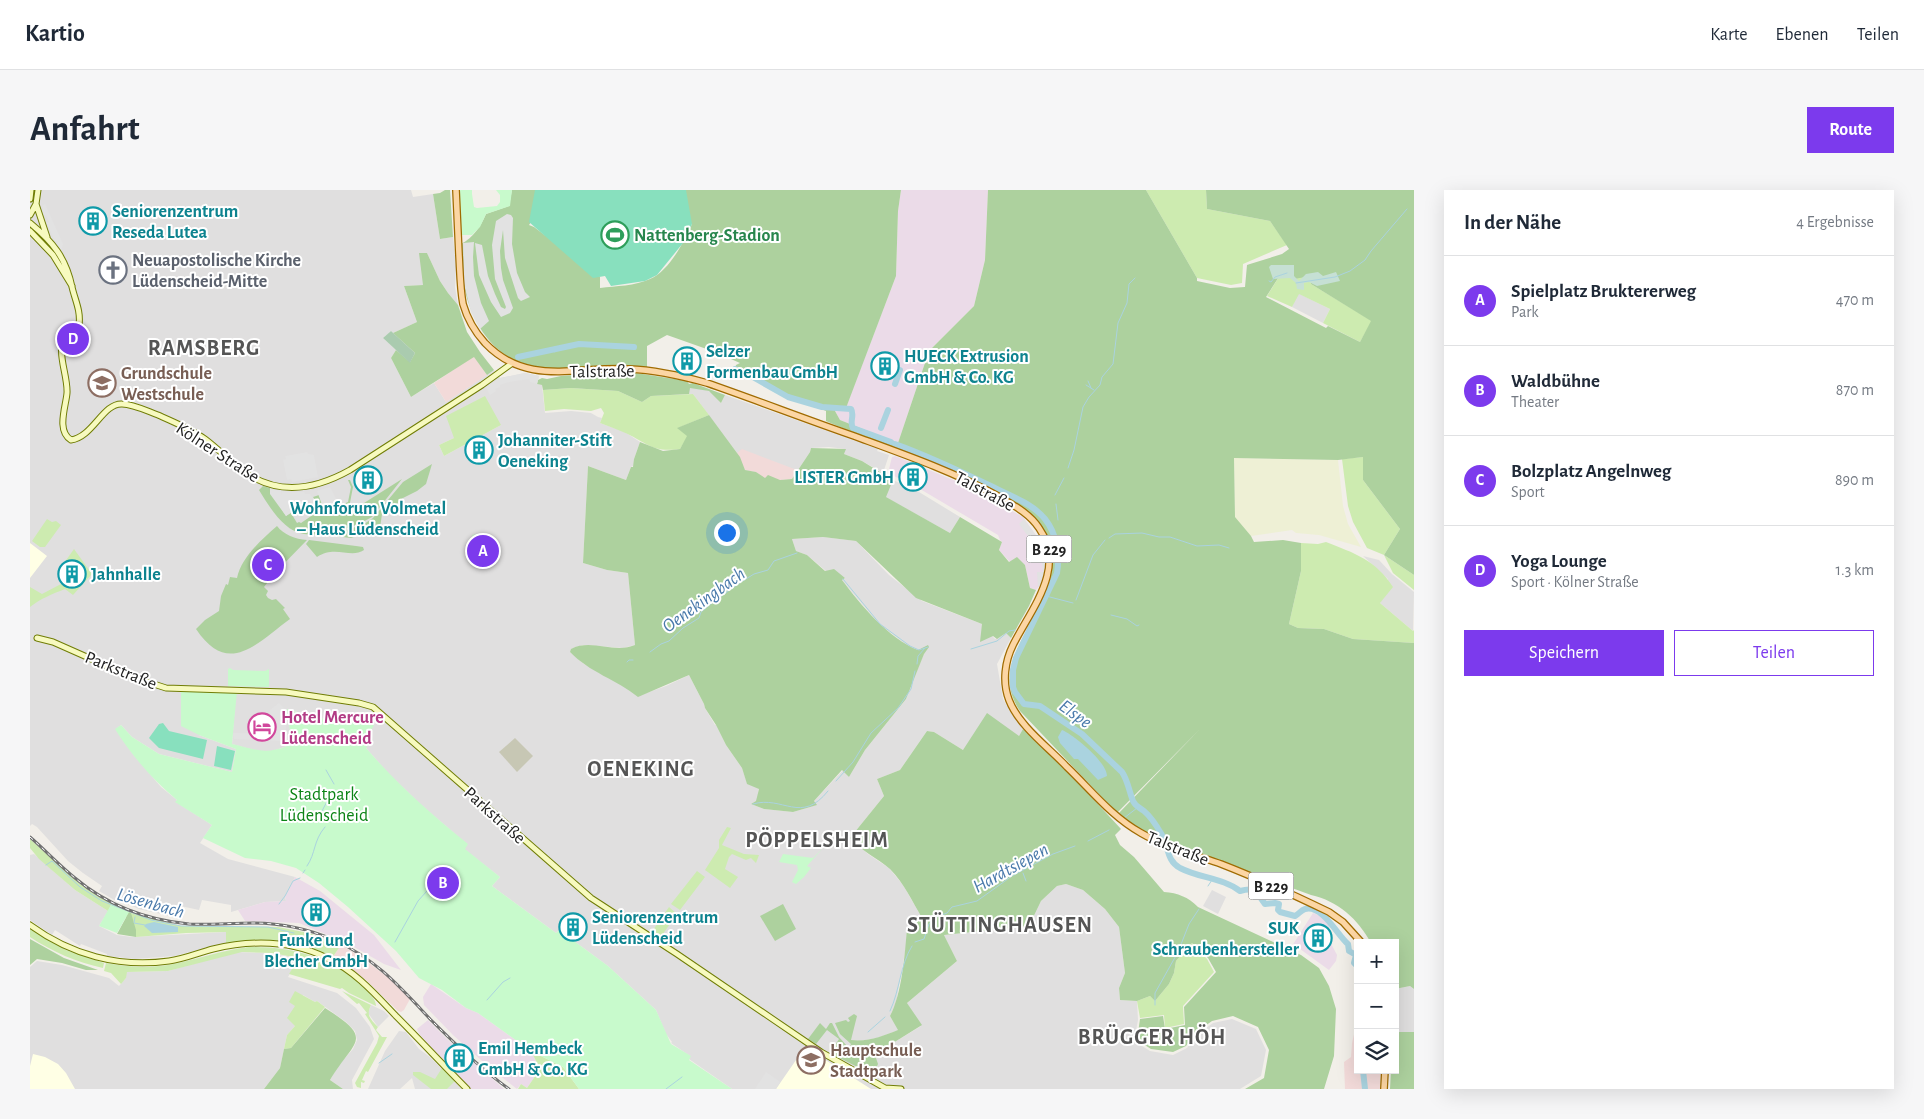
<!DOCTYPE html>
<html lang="de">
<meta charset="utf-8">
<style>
:root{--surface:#fff;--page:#f6f6f7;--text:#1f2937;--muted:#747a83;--line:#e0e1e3;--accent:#7c3aed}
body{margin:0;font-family:"Alegreya Sans",sans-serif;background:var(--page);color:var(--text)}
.controls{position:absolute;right:15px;bottom:15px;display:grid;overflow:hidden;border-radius:0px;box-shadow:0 5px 20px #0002}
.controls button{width:45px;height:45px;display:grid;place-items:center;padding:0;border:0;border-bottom:1px solid var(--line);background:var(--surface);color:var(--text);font:25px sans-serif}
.you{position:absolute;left:696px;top:342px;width:18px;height:18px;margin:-12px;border:4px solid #fff;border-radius:50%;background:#1a73e8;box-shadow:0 0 0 8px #1a73e833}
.badge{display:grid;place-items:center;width:32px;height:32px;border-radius:50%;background:var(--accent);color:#fff;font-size:16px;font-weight:700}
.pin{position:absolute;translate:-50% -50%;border:2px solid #fff;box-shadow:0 1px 5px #0006}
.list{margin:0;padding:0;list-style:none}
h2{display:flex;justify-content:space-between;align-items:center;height:65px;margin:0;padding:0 20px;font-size:21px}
h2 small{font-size:16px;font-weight:400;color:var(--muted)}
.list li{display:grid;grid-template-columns:32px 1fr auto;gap:15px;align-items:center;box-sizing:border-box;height:90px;padding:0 20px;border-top:1px solid var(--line)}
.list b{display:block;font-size:19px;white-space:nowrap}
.list p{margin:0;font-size:16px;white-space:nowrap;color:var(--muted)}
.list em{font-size:16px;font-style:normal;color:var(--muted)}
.actions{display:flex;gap:10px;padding:15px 20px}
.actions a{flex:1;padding:11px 0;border:1px solid var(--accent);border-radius:0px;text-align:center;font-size:18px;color:var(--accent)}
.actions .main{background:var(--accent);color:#fff}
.icon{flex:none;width:28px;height:28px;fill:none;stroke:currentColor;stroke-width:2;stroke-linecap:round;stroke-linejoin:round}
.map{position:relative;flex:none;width:1384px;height:899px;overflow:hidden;border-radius:0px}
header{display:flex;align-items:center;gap:30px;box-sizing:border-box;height:70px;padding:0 25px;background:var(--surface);border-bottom:1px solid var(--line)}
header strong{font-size:24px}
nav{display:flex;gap:28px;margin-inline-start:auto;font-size:18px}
.intro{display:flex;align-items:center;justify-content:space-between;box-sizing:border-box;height:120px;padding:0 30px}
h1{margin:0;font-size:35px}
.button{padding:12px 22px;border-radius:0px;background:var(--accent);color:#fff;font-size:18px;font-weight:700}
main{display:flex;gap:30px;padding:0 30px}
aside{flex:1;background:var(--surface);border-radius:0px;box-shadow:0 5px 20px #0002}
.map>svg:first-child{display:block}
</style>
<header>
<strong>Kartio</strong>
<nav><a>Karte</a><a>Ebenen</a><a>Teilen</a></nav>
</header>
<div class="intro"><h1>Anfahrt</h1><a class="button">Route</a></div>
<main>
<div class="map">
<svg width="1384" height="899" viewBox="0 0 1384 899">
<rect width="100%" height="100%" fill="#f2efe9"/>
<path fill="#e0dfdf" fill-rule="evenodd" d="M0,0H381L383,7L403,4L410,49L423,47L426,76L425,97L428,115L418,103L410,91L397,63L393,95L374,96L387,132L363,143L361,141L353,148L366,160L361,168L381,207L404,193L416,212L464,180L470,188L495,183L509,186L507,194L512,195L515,223L541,221L561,223L568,227L572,228L570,233L595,242L610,252L604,269L605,275L601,277L596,290L558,276L553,373L577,380L598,383L605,455L593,458L553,455L543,458L540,462L554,474L594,496L608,506L636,496L659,485L674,514L675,518L685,535H686L696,555L712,578L717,593L729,598L727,611L721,614L734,619L763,622L786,615L784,611L813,580L819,587L835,560L876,509L896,458L888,460L879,457L849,434L819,399L812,390L815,388L796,381L777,365L766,361L762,349L793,347L826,351L859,385L892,411L952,434L965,449L970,447L976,443L981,448L967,474L973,509L981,523L993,539L989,546L933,560L904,542L897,541L870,580L847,589L854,606L820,648L838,664L859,678L873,695L892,728L877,738L876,757L866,813L860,826L869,840L847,848L829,851L817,868L811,869L844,865L842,859L844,856L855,858L891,836L877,813L927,771L914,745L999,736L1011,711L1027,696L1036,694L1053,700L1075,719L1089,737L1095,783L1089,798L1090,810L1107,811L1108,830L1104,851L1120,861L1143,865L1157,858L1166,845L1183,833L1202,829L1226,839L1236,860L1231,886L1210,899H702L659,869L660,866L641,853L642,852L636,844L626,820L578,776L529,740L526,743L462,696L470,687L434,659L437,654L390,614L357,582L336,558L334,551L343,535L283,527L258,519L261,549L257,556L243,561H227L202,554L206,501L169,545L206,559L202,582L129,564L102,547L91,535L86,539L103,564L131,597L147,610L146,612L182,635L170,653L198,669L265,687L255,706L256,711L235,712L201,722V715L172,710L169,720L146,715L144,727L109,719L86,709V711L69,701L72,696L53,683L38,671L7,637L2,634L0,636ZM471,235L414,266L409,255L424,248Z
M1268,103L1300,119L1293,133L1262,117Z
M659,198H668L682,202L691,213L695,205L848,259L847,261L859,265L853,283L832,271L814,264L815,259L799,257L781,258L780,262L762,289L715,280L710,267L663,204H659Z
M863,290L889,302L930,327L920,343L855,307Z
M1333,366L1349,370L1362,384L1384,402L1383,441L1350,413L1358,389Z
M4,664L45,700L78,721L69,736L87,745L102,747L196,742V753L144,766L105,769L77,766V764L51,754L50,756L25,740L22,745L0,730V665Z
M1182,700L1196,707L1188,724L1173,716Z
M206,762L235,763L269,768L258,787L307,803L326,818L340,837L344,849L322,890L323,899H313L300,890L308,876L323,859L327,850L325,841L316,832L287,811L285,812L273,805L265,816V836L257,845L250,878L234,899H0V777L7,771L32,775L79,788L89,796L96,788V782L138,781Z
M1380,796L1384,799V842H1365V799Z
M341,815L354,821L359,826L348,837L338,823Z
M369,841L376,842L389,859L400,867L432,899H385L382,888L370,899H338L355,861Z"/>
<path fill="#f2dad9" d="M444,166L457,185L416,212L404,193Z
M712,259L767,280L766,283L762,289L750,290L735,289L726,282L715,280L707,263Z
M311,755L332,768L367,794L380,809L374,820L371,822L368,821L336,790L302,768Z
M1328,839V880H1351L1350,899H1315L1314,872L1321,867L1322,853L1325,840Z"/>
<path fill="#ebdbe8" d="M871,0H958L955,70L944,116L899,161L868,253L810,230L805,221L806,216L816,217L866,86L868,21Z
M865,266L933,294L993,327L1008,348L1016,375L1012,393L1006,400L1000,398L995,375L984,369L980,372L969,360L972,352L970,350L968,345L890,299L858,283L862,267Z
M265,687L290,701L344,745L371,780L354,774L317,753L269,733L215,731L208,720L235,712L256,711L255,706Z
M1283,723L1290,726L1301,735L1296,744L1307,765L1306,771L1299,780L1270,759L1262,756Z
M401,794L436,818L448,823L501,861L510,879L497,898L491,894L487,899L460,878L423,845L394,815L393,807Z
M398,830L417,849L474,899H440L390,845L387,839Z"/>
<path fill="#ffffe5" d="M0,353L17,366L0,388Z
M775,857L841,899H746Z
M3,864L15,867L28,874L36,883L45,899H0V876Z"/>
<path fill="#c7c7b4" d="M485,548L503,566L487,582L469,562Z"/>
<path fill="#eef0d5" d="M1204,268L1308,270L1313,316L1318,334L1331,357L1289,345L1266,343L1262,340L1221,346L1205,328Z"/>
<path fill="#cdebb0" d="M1116,0H1176L1177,19L1240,31L1257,55L1213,74L1212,93L1201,95L1167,88Z
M1252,82L1281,86V94L1342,131L1330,152L1293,133L1300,119L1269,104L1262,117L1237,106Z
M541,198L588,201L612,212L621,206L663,204L679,225L648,238L658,246L650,259C621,263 617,252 593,242C586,239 578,236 570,233L574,223L571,218L561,221L534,219L515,221L513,200Z
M455,206L471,235L414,266L409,255L424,248L416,226Z
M1333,267V290L1370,339L1354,365L1384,385V400L1363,383L1354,365L1337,358L1323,332L1318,316L1312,269Z
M17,329L22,332L26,331L31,335L15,357H10L2,351Z
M1296,352C1324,363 1346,370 1363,397L1350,413L1383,441L1384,440V453L1323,449L1294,439L1268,438L1259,434L1271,381V353L1288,354Z
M44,359L62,384L43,405L35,399C22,404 10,409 0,417V397L12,404L31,394L40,395L51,380L42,371L38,375L34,373Z
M697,637L701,638L692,655L714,664L729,665L726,673L721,668L716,670L702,664L699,667L695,679L708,687L700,698L675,680L689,658V650Z
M0,649L50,694L69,707L101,723L151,736L248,737L279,743L311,755L302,768C271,748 231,747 196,753V742L156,743L106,747C106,731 92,724 81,715L78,721L45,700L9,669L0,658Z
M667,681L675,687L650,720L641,714Z
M639,717L647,724L630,748L621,743Z
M0,739L36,760L74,773L73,778C46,772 23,762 0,747Z
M1162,753L1177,769L1184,782L1153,816L1154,834L1135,838L1134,825L1110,828L1107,811L1120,806L1125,811L1139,794L1144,783L1146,771Z
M219,757C261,756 303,767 334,798C339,803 346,809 346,816L319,803L312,798L310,799L259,784L269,768L242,763L212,762L138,781L97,782L96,788L91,794L81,783L74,781L76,773C96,777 118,778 138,775C166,770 191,760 219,757Z
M265,801L285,812L287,811L295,817L261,858L254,859L257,845L265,836L257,828L265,816L259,812Z
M312,801L341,815C336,825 340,829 348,837L346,840L352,847H357L338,882L336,881L332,890L335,891L334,893L331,892V898L327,897L325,893L347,853L349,846L335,824L337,823L329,813L327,814Z
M501,861L533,877L549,899H488L491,894L497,898L510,879Z
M412,878L425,891L417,899H401L383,885V882H390L405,889Z"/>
<path fill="#add19e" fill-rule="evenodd" d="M415,0H420L423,47L410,49L403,4L410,3Z
M482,0H508L505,26L499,35L504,37L570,87V98C586,96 605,96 620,89C639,81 654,52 662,34L619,0H871L868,21L866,86L816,218L806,216L805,221L810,230L868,253L899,161L944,116L955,70L958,0H1116L1167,88V91L1200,98L1215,97L1217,75L1220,74L1252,64L1259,59L1240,31L1177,19L1176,0H1384V385L1354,365L1370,339L1333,290V267L1308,270L1204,268L1205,327L1221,346L1224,352L1253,350L1271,353V381L1259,434L1268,438L1294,439L1323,449L1384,453V799L1380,796L1365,799V753H1341C1328,729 1308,711 1281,705L1121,646L1104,637L1088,624L1170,539L1087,623L990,521C961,479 1000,443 1016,405C1021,391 1022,377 1023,363L1025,362V358C1018,354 1017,345 1013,339C1006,329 998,321 988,315C929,277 860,259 796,231V221L758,206L719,183L705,178L706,175L710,173L685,162L637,145L617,156V177C582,174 548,180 513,178C469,175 442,137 434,96C432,83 432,68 431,54C443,48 451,36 456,24L479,16ZM1252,82L1264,89L1281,86V94L1341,131L1330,152L1298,136L1296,138L1236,107Z
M389,63H397L410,91L418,103L428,115L437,142L450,162L464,180L457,185L444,167L381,207L361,168L366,160L380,172L385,163L363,143L387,132L374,96L393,95Z
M570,183H606L657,191L659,194L663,193L695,205L691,213L679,201L660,198L659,204L621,206L612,212L588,201L541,198L513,200L512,195L507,194L508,190L512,188L517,189L531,186Z
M679,225L710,267L715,280L726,282L735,288L738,285L750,290L762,289L780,262L781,258L816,259L814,264L832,271L863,290L856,307L920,343L930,327L972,352L969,360L979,372L987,367L995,375L1000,398L1006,400L999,416L981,448L976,443L967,449L963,446L950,452L952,434L886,408L826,351L793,347L762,349L766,361L777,365L795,381L804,379L815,388L812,390C830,414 859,449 888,460L898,455L899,457L894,464L876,509L835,560L819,587L812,580L784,611L787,615L763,622L734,619L721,614L726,611L729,599L717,594L712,578L696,555L686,535L675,518L674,514L659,485L608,507C587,490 559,482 540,462L541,459C561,448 584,464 605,455L598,383L577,380L553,373L558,276L596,290L601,277H603L604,269L610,252L633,261L650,259L657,246L647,238Z
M402,274L396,294L387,301L369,310L368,313L352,324L350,338L321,348L304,346L305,344L334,334L343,328L373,292Z
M372,289L342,327L329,334L303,343L302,341L296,343L297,345C289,344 280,345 274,344C253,341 239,316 229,300L233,296L240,298V301L256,326L261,323L267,333L269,332L271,333L290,320V317L283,307L289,305L293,317L300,315L302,319L318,312L321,297L318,290H320L323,297L319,318L334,313Z
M247,336C254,345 265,349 277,350L243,385L234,397L238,401L236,405L238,408L242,410L246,409L255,418L253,419L260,429C226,454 198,487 166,439L175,430L189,421L191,406L196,394L198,395L200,387L207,388C211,368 231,350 247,336Z
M279,350L326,356L333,357L334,360C321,369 305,355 287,367L276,354Z
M957,523L989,546L993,539L1040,584L1091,639L1085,645L1090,655L1104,667L1134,702C1148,703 1158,707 1168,717L1271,765L1289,778L1299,796L1306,819L1304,866L1294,899H1215L1234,888L1239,860L1228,837L1203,826L1182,831L1165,843L1156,856L1143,862L1121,859L1107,850L1110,829L1133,826L1135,839L1155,835L1154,817L1186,782L1178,768L1162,753L1146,771L1144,783L1139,794L1125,811L1120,806L1107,811L1090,810L1089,798L1095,783L1089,737L1075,719L1053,700L1036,694L1027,696L1011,711L999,736L914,745L927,771L877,813L892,835L855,858L847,855L842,857V860L845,865L848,874L843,885L800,863L809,849L797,840L786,854L778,849L790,833L796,839L800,833H802L809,847L817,856H820L821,854L810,844L805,833L816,830L818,832L820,831L818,828L824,824L827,826L821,850C838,852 853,846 868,840L860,826C872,804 875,763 877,738L892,728C882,711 874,693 860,679C847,668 831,661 820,648L854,606L847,589L870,580L897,541L904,542L933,560Z
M753,714L766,739L745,751L730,726Z
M99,722L101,723L106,740V747L87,744Z
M0,749L34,768L68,780H56L32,773L7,769L0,775Z
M295,818C346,850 324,850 300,890L313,899H234L250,878L254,859L261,858Z
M1365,842H1384V899H1360L1361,880H1365Z"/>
<path fill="#c6e0d4" d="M1241,75H1264V86L1269,91L1276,84L1288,82L1293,86L1306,82L1310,91L1287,96L1279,92L1274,93V100L1267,99L1266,93L1260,88L1243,89L1239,77Z"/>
<path fill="#aacbaf" d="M361,141L385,163L380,173L353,148Z"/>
<path fill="#c8facc" d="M429,0H442V4L444,17L447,18L467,16L470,12V5L466,0H482L480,16L456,24L450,37L442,45H430Z
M448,344L451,358L459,359L467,369L460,378L440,352L443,349L442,345Z
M200,478L203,480L235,481L239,479V497L198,496V479Z
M151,499L207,501L202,554C224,559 235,565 257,556L261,549L257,519L283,527L344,535L335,551L339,554L336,558C367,594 401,624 438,654L435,659L470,687L462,696L526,743L529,740L578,776L626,820L641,854L661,866L659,870L702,899H549L533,877L501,861L448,823L436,818L412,800L389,788L366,761L318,717L289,693L266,678L241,671L215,668L173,648L182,635L145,612L147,610C123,590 101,565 85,539L91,535L102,547L129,564L202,582L206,559L169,545L151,536Z
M793,658L777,676L781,678L774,687L766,694L762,692L768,680L767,675L749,672L753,664L783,668Z
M81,715L99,722L87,743L69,736Z"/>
<path fill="#88e0be" d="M505,0H656L662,34L653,53L627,85L615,91L581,96L575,86L563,88L499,32Z
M133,533L139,541L177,550L173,569L129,558L119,548L129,534Z
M187,556L205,561L201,580L184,576Z"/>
<path fill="#e2e2e2" d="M15,14L33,54L31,61L26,55L28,53L27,51L25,52L17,33L19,32L16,25L14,26L11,20L13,19L12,16Z
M477,24L481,25L483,28L482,54L487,83L495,102L500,107L491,111L488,108L475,68L473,40L470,61L471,78L473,90L483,118L480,123L471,127L461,112L449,85L445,53L452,55L458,86L465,104L471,117L475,119L476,117L465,89L462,55L466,31Z
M444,52L443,67L444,86L451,113L459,131L450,139L441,122L434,94L433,53Z
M495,183L509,186L507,194L500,192L499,189L479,192L470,195V197L465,199L466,201L460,205L456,197L470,188Z
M277,262L278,264L284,265L288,287L262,292L261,289L257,290L253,270L256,269L255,266Z
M300,297L309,315L302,319L300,315L293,317L287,301Z
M240,298L251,301V305L252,301L274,302L275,304H280L290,317L289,318L286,315L284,316L280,311L269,318L267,317L256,326L240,304Z
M994,329L1008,348L1014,363L1016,377L1012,393L1008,397L1007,382H1013L1011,366L1003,365L1001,361L1006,357L989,334Z
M249,513L257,521L256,539L252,550L250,551L204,549L203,543L239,544L240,520Z
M736,882L750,892L746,899H725Z"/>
<path fill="#aad3df" d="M1032,540C1044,545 1077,572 1077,586L1068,590L1048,569H1044L1030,553L1028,547Z
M124,732L148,737V742L122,743L114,736L116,734Z"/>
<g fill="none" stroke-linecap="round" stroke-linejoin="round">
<path stroke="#aad3df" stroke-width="1" d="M1239,91L1241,92L1245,87L1257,83
M1266,93L1305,87L1320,81L1335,70L1341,61L1377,19
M525,162L530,158
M1058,191L1061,198
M1056,195L1064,200
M1038,278L1044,260L1053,217L1059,207L1070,195L1072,187L1083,174L1088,133L1097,113L1099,94L1105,88
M1025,305L1034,288
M1026,314L1028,330
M1022,341L1024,340
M1079,348L1085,344L1112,343L1129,347H1140L1167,356L1189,355L1199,358
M813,389L850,434L880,456L889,460L898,457
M1016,406L1043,413
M1046,410L1063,365L1075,350
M1081,425L1097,429L1107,436L1109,435
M990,457H991
M941,459L967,451L979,441L985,440
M620,462L631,454L639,451L653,438L669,428L671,422L683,412L711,392L724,384L738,380L744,371L767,363
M597,472L599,470H603
M887,474L888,466L895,458
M296,580L304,594
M806,591L823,572L841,543L868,518L881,499L885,481
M723,614C753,605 771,635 798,601
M292,621L302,602
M1094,628L1107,618
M1058,651L1079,640
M16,675L22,671L50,697L72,711L121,730L151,736L238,737L264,743
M277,676C286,663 283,651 295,637
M273,683L275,680
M993,683L996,691
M396,693L398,699L405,698
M1178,696L1182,690
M249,714L255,706L263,691L270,688
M105,727L104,733L115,735
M365,752L388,711L404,693
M885,752L894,749L899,734L904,728L917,723L922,717L947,711L982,686L1023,664L1045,656
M457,810L473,792L480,788
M1125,815V803L1148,762L1159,734L1169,719
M860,821C870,800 870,775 882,756
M838,842L855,827
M349,873L362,864
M636,899L652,887"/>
<path stroke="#aad3df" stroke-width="6" d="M488,167L549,154L604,157
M705,179L721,186L758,207L792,217L821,219C825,225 819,232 823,238L861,252
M865,194L870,180
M851,238L858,220
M865,254C899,266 930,281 963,297C980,306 1002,313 1015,329C1027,344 1030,365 1027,383L986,468L983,480V497L985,502L994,514L1010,516L1052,544L1092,582C1098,591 1099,601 1103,611C1106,617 1109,617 1114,621C1120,626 1128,638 1132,645C1139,657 1136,670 1150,678C1169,688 1193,688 1210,701C1227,696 1226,703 1235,714L1245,713L1249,714L1248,720L1250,722L1265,726C1269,724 1271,720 1275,719C1292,714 1308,746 1318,754L1319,761L1326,765L1324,773L1328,777
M1333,880L1335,899"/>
<g stroke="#707d05" stroke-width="7">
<path id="secondary" d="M0,9L1,0
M6,14L17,47
M0,25L6,14L8,0
M0,33C23,52 36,68 42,97C45,110 51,121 49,135C44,143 34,148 32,156C29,167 38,189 37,203C36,216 26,241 41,250C63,247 73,213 92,214C103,214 117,221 128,225C144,232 161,239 175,249C190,260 203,275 219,285C253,306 288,298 320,280L452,195L481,174
M0,41L23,65L42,96
M7,448L23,452L102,487L136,498L256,502L329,513L343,517L561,708L647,764L791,862L855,898L871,899
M0,735C41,765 89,778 139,771C154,769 168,763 183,759C221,750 261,750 297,768C325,781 345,804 366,826C390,850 413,875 437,899"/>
</g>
<g stroke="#a06b00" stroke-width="8">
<path id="primary" d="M426,0C427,22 428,43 429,65C430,81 430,98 433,114C437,128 445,142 455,153C497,197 546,176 599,179C626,180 652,186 677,193C726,210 775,229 824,246C873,264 922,281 968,306C983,315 999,323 1009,338C1037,378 1001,419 983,455C975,471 972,492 979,510C989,536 1018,557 1037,577C1061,600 1082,627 1111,643C1135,657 1165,665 1191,674C1227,688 1264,705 1299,722L1313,732L1332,753
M1354,899L1355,880"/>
</g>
<use href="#secondary" stroke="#f7fabf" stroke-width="5"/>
<use href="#primary" stroke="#fcd6a4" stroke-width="5.5"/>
<g stroke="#707070" stroke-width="3">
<path id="rail" d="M0,647C15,660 29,675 45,688C77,715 117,730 159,734C180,735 202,733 223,733C251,733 279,739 304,750C346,769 370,797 400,829C425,854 451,879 479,899"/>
</g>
<use href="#rail" stroke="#fff" stroke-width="1" stroke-dasharray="4" stroke-linecap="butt"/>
</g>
<defs>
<g id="building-ring" transform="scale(1.4375)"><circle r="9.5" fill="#fff" stroke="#0f9aa8" stroke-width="1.5"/><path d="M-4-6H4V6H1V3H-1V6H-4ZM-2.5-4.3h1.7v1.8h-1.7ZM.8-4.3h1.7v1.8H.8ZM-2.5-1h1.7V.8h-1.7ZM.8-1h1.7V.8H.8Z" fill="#0f9aa8"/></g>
<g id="stadium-ring" transform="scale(1.4375)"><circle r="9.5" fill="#fff" stroke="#2e9e5b" stroke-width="1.5"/><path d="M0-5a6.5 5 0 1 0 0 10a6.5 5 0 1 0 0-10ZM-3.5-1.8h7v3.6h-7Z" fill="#2e9e5b"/></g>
<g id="church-ring" transform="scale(1.4375)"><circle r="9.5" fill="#fff" stroke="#6b7280" stroke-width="1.5"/><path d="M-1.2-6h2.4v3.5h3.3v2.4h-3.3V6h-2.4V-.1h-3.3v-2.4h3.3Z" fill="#6b7280"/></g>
<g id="school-ring" transform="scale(1.4375)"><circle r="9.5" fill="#fff" stroke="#8d6e63" stroke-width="1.5"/><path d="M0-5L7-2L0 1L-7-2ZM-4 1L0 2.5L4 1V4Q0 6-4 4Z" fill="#8d6e63"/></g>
<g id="hotel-ring" transform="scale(1.4375)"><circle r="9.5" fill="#fff" stroke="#d1479c" stroke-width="1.5"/><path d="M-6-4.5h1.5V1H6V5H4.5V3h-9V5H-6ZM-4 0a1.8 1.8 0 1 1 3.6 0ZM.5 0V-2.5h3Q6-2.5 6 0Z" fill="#d1479c"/></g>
</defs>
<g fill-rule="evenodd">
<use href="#building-ring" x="63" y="31"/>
<use href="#stadium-ring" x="585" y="45"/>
<use href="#church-ring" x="83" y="80"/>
<use href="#building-ring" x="657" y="171"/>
<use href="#building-ring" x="855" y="176"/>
<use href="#school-ring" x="72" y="193"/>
<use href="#building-ring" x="449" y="260"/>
<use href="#building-ring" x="883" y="287"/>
<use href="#building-ring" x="338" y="290"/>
<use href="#building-ring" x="42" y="384"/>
<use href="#hotel-ring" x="232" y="537"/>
<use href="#building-ring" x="286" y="722"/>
<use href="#building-ring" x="543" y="737"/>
<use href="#building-ring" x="1288" y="748"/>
<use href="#building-ring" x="429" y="868"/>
<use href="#school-ring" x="781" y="870"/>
</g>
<g text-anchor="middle" stroke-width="4" stroke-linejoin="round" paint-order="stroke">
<g fill="#fff" stroke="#646464" stroke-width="1">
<rect x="996.5" y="345.5" width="45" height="27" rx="4"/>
<rect x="1218.5" y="682.5" width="45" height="27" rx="4"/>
</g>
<g font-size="16" font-weight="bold" fill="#222">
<text x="1019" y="365">B 229</text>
<text x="1241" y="702">B 229</text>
</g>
<g font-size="18" font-weight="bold" fill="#0d838f" stroke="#fff" text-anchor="start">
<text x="82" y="27">Seniorenzentrum<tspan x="82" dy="21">Reseda Lutea</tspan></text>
<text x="676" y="167">Selzer<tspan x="676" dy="21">Formenbau GmbH</tspan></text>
<text x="874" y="172">HUECK Extrusion<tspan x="874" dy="21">GmbH &amp; Co. KG</tspan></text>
<text x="468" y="256">Johanniter-Stift<tspan x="468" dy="21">Oeneking</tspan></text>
<text x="864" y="293" text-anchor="end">LISTER GmbH</text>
<text x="338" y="324" text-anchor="middle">Wohnforum Volmetal<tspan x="338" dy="21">– Haus Lüdenscheid</tspan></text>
<text x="61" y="390">Jahnhalle</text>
<text x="562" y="733">Seniorenzentrum<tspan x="562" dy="21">Lüdenscheid</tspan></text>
<text x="1269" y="744" text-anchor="end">SUK<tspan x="1269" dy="21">Schraubenhersteller</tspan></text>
<text x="286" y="756" text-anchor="middle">Funke und<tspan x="286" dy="21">Blecher GmbH</tspan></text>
<text x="448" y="864">Emil Hembeck<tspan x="448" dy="21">GmbH &amp; Co. KG</tspan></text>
</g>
<g font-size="18" font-weight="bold" fill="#27864d" stroke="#fff" text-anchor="start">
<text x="604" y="51">Nattenberg-Stadion</text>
</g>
<g font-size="18" font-weight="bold" fill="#5b616d" stroke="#fff" text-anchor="start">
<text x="102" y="76">Neuapostolische Kirche<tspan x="102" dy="21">Lüdenscheid-Mitte</tspan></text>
</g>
<g font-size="18" fill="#222" stroke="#fff">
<text transform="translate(572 181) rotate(-1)" y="6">Talstraße</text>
<text transform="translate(188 262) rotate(33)" y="6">Kölner Straße</text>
<text transform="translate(955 301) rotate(28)" y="6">Talstraße</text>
<text transform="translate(91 480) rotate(22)" y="6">Parkstraße</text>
<text transform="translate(465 625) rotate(42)" y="6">Parkstraße</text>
<text transform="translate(1148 658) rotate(22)" y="6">Talstraße</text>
</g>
<g font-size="18" font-weight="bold" fill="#785e54" stroke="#fff" text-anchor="start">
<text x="91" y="189">Grundschule<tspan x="91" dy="21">Westschule</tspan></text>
<text x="800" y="866">Hauptschule<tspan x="800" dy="21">Stadtpark</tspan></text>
</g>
<g font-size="18" font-weight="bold" fill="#b23c85" stroke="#fff" text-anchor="start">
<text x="251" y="533">Hotel Mercure<tspan x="251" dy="21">Lüdenscheid</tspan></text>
</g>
<g font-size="18" fill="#0c8416" stroke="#fff">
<text x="294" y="610">Stadtpark<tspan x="294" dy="21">Lüdenscheid</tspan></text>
</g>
<g font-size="19" font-style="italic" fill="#4a7aab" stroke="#fff">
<text transform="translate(673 409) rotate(-36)" y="7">Oenekingbach</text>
<text transform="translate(1046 523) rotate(36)" y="7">Elspe</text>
<text transform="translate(980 677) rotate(-29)" y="7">Hardtsiepen</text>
<text transform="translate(121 712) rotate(16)" y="7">Lösenbach</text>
</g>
<g font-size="22" font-weight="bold" letter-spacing="1" fill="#555" stroke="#fff">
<text x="174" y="165">RAMSBERG</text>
<text x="611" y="586">OENEKING</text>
<text x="787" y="657">PÖPPELSHEIM</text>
<text x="970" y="742">STÜTTINGHAUSEN</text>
<text x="1122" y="854">BRÜGGER HÖH</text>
</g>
</g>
</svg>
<div class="controls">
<button>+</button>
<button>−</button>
<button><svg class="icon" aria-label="layers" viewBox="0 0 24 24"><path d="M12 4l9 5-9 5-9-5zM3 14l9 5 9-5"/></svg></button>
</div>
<div class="you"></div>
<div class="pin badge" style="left:453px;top:361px">A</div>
<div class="pin badge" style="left:413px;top:693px">B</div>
<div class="pin badge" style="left:238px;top:375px">C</div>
<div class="pin badge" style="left:43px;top:149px">D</div>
</div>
<aside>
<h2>In der Nähe<small>4 Ergebnisse</small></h2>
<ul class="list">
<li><span class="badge">A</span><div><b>Spielplatz Bruktererweg</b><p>Park</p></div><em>470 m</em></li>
<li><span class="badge">B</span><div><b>Waldbühne</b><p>Theater</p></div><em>870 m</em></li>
<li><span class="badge">C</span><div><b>Bolzplatz Angelnweg</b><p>Sport</p></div><em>890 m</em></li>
<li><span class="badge">D</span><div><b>Yoga Lounge</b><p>Sport · Kölner Straße</p></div><em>1.3 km</em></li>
</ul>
<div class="actions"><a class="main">Speichern</a><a>Teilen</a></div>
</aside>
</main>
